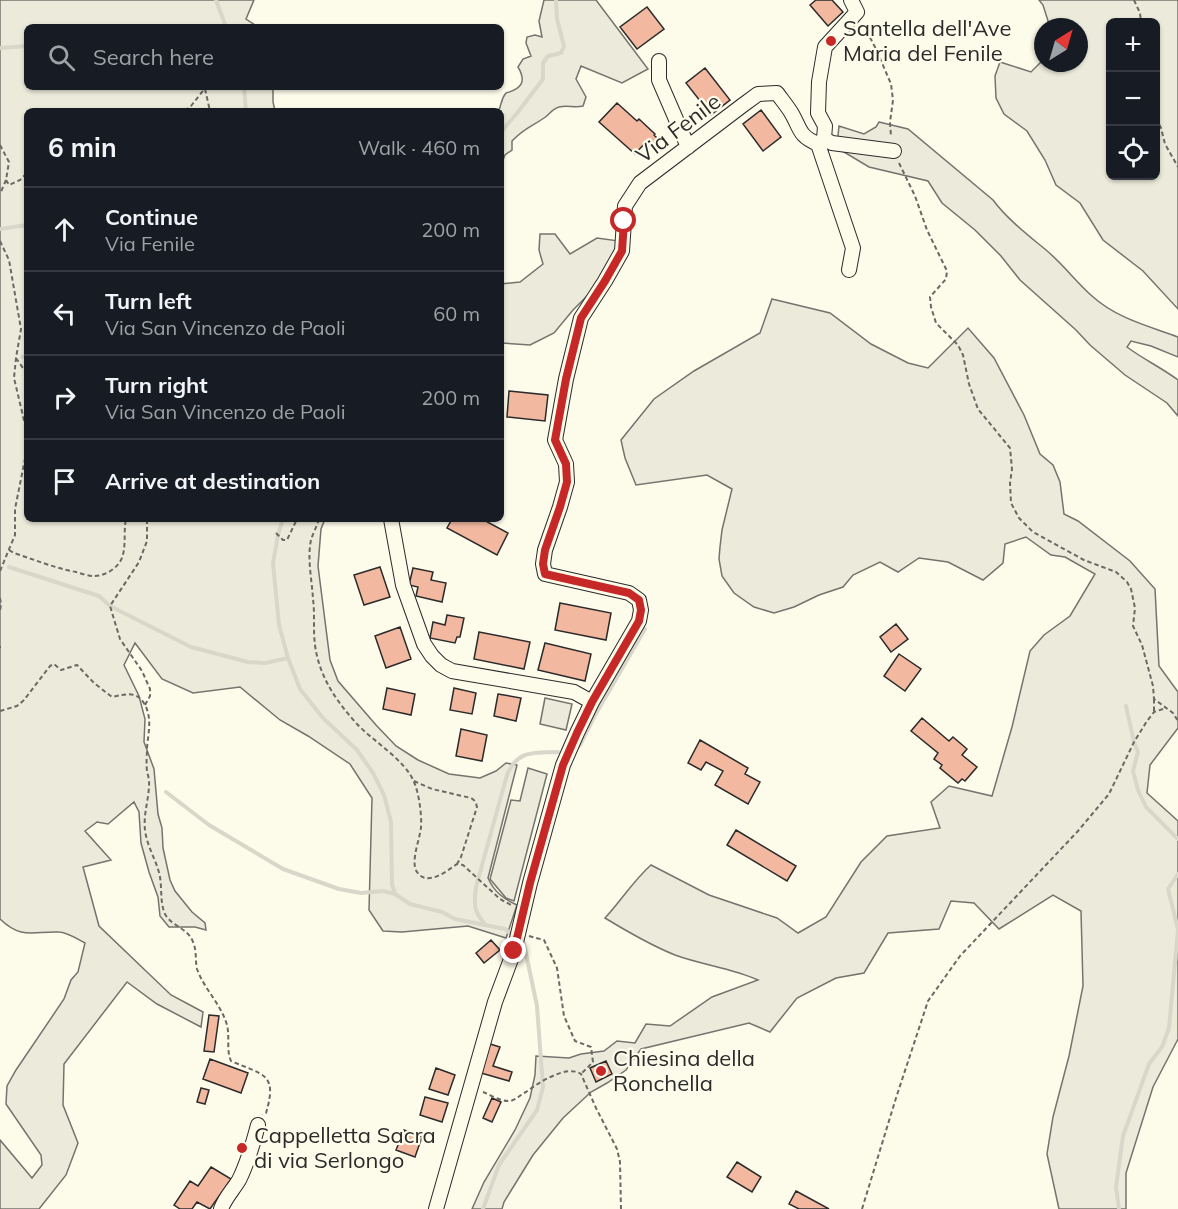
<!DOCTYPE html>
<meta charset="utf-8">
<style>
:root{--surface:#171b24;--page:#20242c;--text:#f1f3f6;--muted:#9ea1a6;--line:#363941}
body{margin:0;font-family:Mulish,sans-serif;background:var(--page);color:var(--text)}
.controls{position:absolute;right:18px;top:18px;display:grid;overflow:hidden;border-radius:9px;box-shadow:0 2px 4px #0004}
.controls button{width:54px;height:54px;display:grid;place-items:center;padding:0;border:0;border-bottom:2px solid var(--line);background:var(--surface);color:var(--text);font:30px sans-serif}
.compass{position:absolute;left:1034px;top:18px;width:54px;height:54px;border-radius:50%;background:var(--surface);box-shadow:0 2px 4px #0004;rotate:37deg}
.stop{position:absolute;width:18px;height:18px;margin:-14px;border:4px solid #c62828;border-radius:50%;background:#fff}
.stop.end{background:#c62828;border-color:#fff;box-shadow:0 2px 6px #0008}
.list{margin:0;padding:0;list-style:none}
h2{display:flex;justify-content:space-between;align-items:center;height:78px;margin:0;padding:0 24px;font-size:26px}
h2 small{font-size:20px;font-weight:400;color:var(--muted)}
.list li{display:grid;grid-template-columns:39px 1fr auto;gap:18px;align-items:center;box-sizing:border-box;height:84px;padding:0 24px;border-top:2px solid var(--line)}
.list b{display:block;font-size:22px;white-space:nowrap}
.list p{margin:0;font-size:20px;white-space:nowrap;color:var(--muted)}
.list em{font-size:20px;font-style:normal;color:var(--muted)}
.icon{flex:none;width:33px;height:33px;fill:none;stroke:currentColor;stroke-width:2;stroke-linecap:round;stroke-linejoin:round}
.map{position:relative;flex:none;width:1178px;height:1209px;overflow:hidden}
.search{position:absolute;background:var(--surface);box-shadow:0 2px 4px #0004;left:24px;top:24px;width:480px;height:66px;display:flex;align-items:center;gap:15px;box-sizing:border-box;padding:0 21px;border-radius:9px;color:var(--muted);font-size:22px}
.panel{position:absolute;background:var(--surface);box-shadow:0 2px 4px #0004;left:24px;top:108px;width:480px;height:414px;border-radius:9px}
.map>svg:first-child{display:block}
</style>
<div class="map">
<svg width="1178" height="1209" viewBox="0 0 1178 1209">
<rect width="100%" height="100%" fill="#fdfbea"/>
<path fill="#ecebdb" stroke="#74746e" stroke-width="1.5" fill-rule="evenodd" d="M0,0H254L246,19L258,27H27V87H273V102L275,111H27V519H325L321,529L318,566L330,660L338,681L376,725L396,746L418,760L449,774L480,778L496,771L506,763L517,765L488,878C494,892 504,899 517,905L506,938L468,926L402,932L383,931L369,910L372,798L350,764L308,736L280,720L240,687L193,693L162,679L135,643L124,665L139,696L145,719L144,742L154,769L158,814L162,828L163,848L170,880L175,891L192,912L205,923L206,930L195,927H169L160,916L158,897L149,872L141,843L139,812L134,802L108,824L97,822L85,831L111,860L83,867L99,926L171,995L203,1012L201,1027L157,1004L127,982L64,1064L63,1105L78,1143L66,1175L39,1209H0V1140L32,1178L42,1165L41,1155L6,1104L7,1086L16,1070L64,999L71,980L78,972L85,943C77,939 67,932 59,932C33,931 22,940 0,919Z
M544,0H596L648,69L622,83L581,66L576,79L586,97L583,106C575,108 567,105 559,107C552,109 550,114 544,118C531,127 524,128 512,141V150L505,155L501,165V111H498C502,106 500,100 506,93C521,89 527,82 518,67L523,59L531,56L526,43L527,37L535,35L542,37L539,21Z
M1039,0H1178V309L1143,271L1103,240L1080,203L1056,185L1045,160L1027,131L1004,114L996,98L995,76L1000,62L1031,72L1043,60V63H1079V27H1050L1043,5ZM1110,22H1156V176H1110Z
M879,122L908,129L993,200C1007,219 1028,235 1046,250C1063,264 1076,282 1092,296C1116,318 1148,326 1178,337V357L1151,346L1131,341L1127,347C1143,359 1162,368 1178,380V416L1167,403L1125,375L1090,345L1076,330L1020,280L1001,256L975,230L942,203L928,181L869,167L839,149L838,136L839,126L864,134L876,127Z
M540,234H555L570,254L597,238L619,241L600,283L573,310L554,333L530,345L501,343V284L520,282L543,264L539,250Z
M772,299L830,313L871,344L908,363L928,368L968,328L994,358L1024,415L1040,454L1053,465L1060,482L1064,514L1078,521L1130,561L1155,589L1159,666L1178,692V728L1150,765L1147,793L1178,821V1039L1153,1087L1126,1173V1209H1059L1047,1154L1053,1117L1069,1056L1083,986L1081,911L1053,895L999,929L974,903L951,901L939,929L888,933L864,973L836,978L797,998L770,1032L749,1023L641,1049L626,1070L607,1083L591,1092L563,1118L533,1155L504,1202L502,1209H472L484,1182L515,1130L530,1098L535,1075L536,1056L569,1058L581,1054L604,1051L617,1041L635,1043L646,1024L670,1026L712,997L758,980C732,968 702,965 675,955C650,945 628,932 605,918C621,901 633,881 651,865L709,895L777,918L798,933L826,917L861,862L887,836L940,828L931,802L949,786L992,796L1012,727L1030,651L1044,635L1070,616L1095,574L1065,557L1051,555L1026,537L1005,544L1003,563L983,580L948,562L919,558L898,572L880,562L853,575L843,587L819,595L794,607L774,613L754,607L734,593L722,576L719,559L720,547L722,530L732,489L707,475L636,485L625,458L621,440L654,399L694,371L760,333Z"/>
<path fill="#eceadb" stroke="#74746e" stroke-width="1.5" d="M545,698L572,704L566,730L540,724Z
M528,768L547,774L514,901L506,898L490,879L511,800L520,801Z"/>
<g fill="none" stroke-linecap="round" stroke-linejoin="round">
<path stroke="#d8d7c9" stroke-width="4" d="M216,0L226,27
M0,48L27,46
M244,87L246,111
M501,132L518,112L543,79V63L548,56L561,53L564,46L557,19L556,0
M0,229L27,225
M22,357L27,355
M283,519L278,535L273,563L279,625L288,658L300,689L323,718L357,750L373,773L384,795L391,822L392,884L395,894L410,904L442,912L455,919L505,929L513,936
M9,567L99,596L110,606L191,647L248,662L265,663L288,658
M1126,706L1134,742L1138,752L1133,771L1138,790L1146,807L1178,839
M573,752L580,745L594,717L645,629
M166,792L209,825L283,869L339,889L361,893L383,891L395,894
M1178,874L1168,889L1178,929
M485,924C473,911 474,904 476,887L507,775C518,749 534,753 558,752
M483,1209L499,1165L537,1110L543,1087L537,1006L524,944L519,941
M1119,1209L1116,1187L1123,1136L1149,1064L1162,1047L1169,1028L1178,930"/>
</g>
<path fill="#f2b8a0" stroke="#2b2b2b" stroke-width="1.5" d="M816,0H832L843,12L828,26L810,5Z
M647,7L664,29L637,49L620,27Z
M705,68L730,100L711,115L686,83Z
M617,103L637,121L639,119L655,134L654,135L660,141L653,148L646,142L635,154L599,122Z
M761,110L781,137L763,151L743,124Z
M509,391L548,395L545,421L507,417Z
M452,519H482L508,533L497,555L447,528Z
M380,567L390,597L364,605L354,575Z
M413,568L433,572L431,580L446,583L442,602L416,596L418,587L409,585Z
M560,603L611,613L606,640L555,630Z
M447,615L464,618L460,637H457L455,643L430,638L433,622L445,625Z
M896,624L908,639L891,652L880,637Z
M400,627L411,659L386,668L375,636Z
M479,632L530,642L524,669L474,659Z
M545,643L591,654L585,681L538,670Z
M899,654L921,669L905,691L884,676Z
M387,688L415,694L411,715L383,709Z
M454,688L476,693L472,714L450,710Z
M498,694L521,698L516,721L494,716Z
M922,718L949,741L953,737L967,749L962,755L977,767L965,781L962,779L958,783L940,768L942,765L934,759L938,753L911,731Z
M461,729L487,735L482,761L456,756Z
M700,740L748,768L745,774L760,782L748,804L715,785L723,771L706,762L701,770L688,763Z
M736,830L796,866L787,881L727,845Z
M491,940L500,950L484,963L476,953Z
M209,1015L219,1016L214,1052L204,1051Z
M490,1044L500,1047L493,1066L512,1072L509,1081L481,1073Z
M210,1059L248,1073L241,1093L203,1079Z
M606,1061L612,1074L596,1082L590,1068Z
M436,1068L455,1075L448,1095L429,1089Z
M201,1088L209,1090L205,1104L197,1102Z
M425,1097L448,1103L442,1122L420,1115Z
M492,1098L501,1102L492,1122L483,1118Z
M404,1130L422,1137L415,1157L396,1150Z
M737,1162L761,1177L752,1192L727,1177Z
M211,1167L231,1179L210,1209L197,1202L192,1209H180L174,1205L190,1181L198,1186Z
M796,1191L829,1209H799L789,1204Z"/>
<g fill="none" stroke-linecap="round" stroke-linejoin="round">
<g stroke="#2b2b2b" stroke-width="16">
<path id="minor" d="M659,61V80L688,147
M824,139L832,143L894,151
M818,144L853,248L849,270
M391,519L403,585L424,644L432,656L441,665L452,671L574,692L592,702
M221,1209C225,1198 233,1190 239,1180C248,1162 253,1144 258,1125
M436,1209L495,1002L514,951L530,883L563,765L577,733L592,702L639,621L641,610L639,600L629,593L545,574L543,564L545,550L560,507L567,482L566,464L555,440L566,379L581,318L605,281L622,251L625,206L640,183L743,105L758,94L777,93C782,100 788,107 792,114C801,130 799,136 818,144L824,139L825,126L818,113L819,82L825,47L857,12L851,0"/>
</g>
<path stroke="#6a6964" stroke-width="2" stroke-dasharray="4.5 3" stroke-linecap="butt" d="M1134,0L1140,13L1141,22
M863,24L876,49L891,84L893,100L890,122L891,137
M205,89L210,111
M185,111L191,106L206,87
M1156,118L1161,128L1165,144L1178,167
M0,145L9,162L6,180L0,194
M899,163L915,196L927,230L947,271L946,279L930,297L931,307L936,323L958,345L963,355L969,384L978,409L1010,448L1012,469L1010,483L1011,503L1019,518L1033,532L1084,560L1116,572L1127,582L1131,589L1135,608L1133,626L1142,645L1153,686L1154,699L1173,713L1178,721
M6,180L9,185L20,180L27,173
M0,241L9,260L21,329L16,358L14,378L27,433
M16,358L27,374
M319,519C317,526 313,533 311,540C307,559 312,580 313,599C315,614 313,630 315,645C319,676 336,701 357,724C373,741 406,761 414,782C419,793 422,816 421,827C420,839 410,862 417,872C427,887 447,871 457,864L463,865L500,899L511,905
M276,533L283,540H287L297,519
M9,550L14,553C35,560 55,568 76,572C82,574 89,576 94,576C105,576 116,569 121,560C127,547 123,533 126,519
M0,571L15,535V509L27,449
M0,598L1,604L0,611
M0,646V648
M1154,699V711
M145,705L150,696V689L142,671L120,639L110,606L139,562L147,541V519
M0,711L17,706L24,700L50,666L54,664L61,670L77,665L94,683L112,697C127,694 138,690 146,707C152,721 148,734 147,748C147,755 146,763 147,771C147,771 149,779 149,780C150,796 143,813 145,830C147,847 157,861 160,877C162,889 160,903 165,914C171,926 188,928 193,942C197,951 195,960 197,969C204,989 221,1004 227,1025C230,1037 226,1050 231,1061C263,1075 278,1073 266,1113L263,1115
M414,781L432,789L471,798C475,800 476,803 477,807L461,857L457,864
M529,936L544,940L557,968L564,1016L575,1041L591,1047L593,1062L581,1074
M483,1092C491,1095 501,1102 510,1101C516,1100 520,1095 526,1092C538,1083 567,1064 581,1074L596,1108L617,1149L620,1162L621,1209
M862,1209L896,1098L928,1001L960,956L1078,831L1109,794L1134,742L1147,721L1154,712L1166,708"/>
<use href="#minor" stroke="#fdfbea" stroke-width="14"/>
</g>
<g fill="none" stroke-linecap="round" stroke-linejoin="round">
<path stroke="#c62828" stroke-width="8" d="M514,951L530,883L563,765L577,733L592,702L639,621L641,610L639,600L629,593L545,574L543,564L545,550L560,507L567,482L566,464L555,440L566,379L581,318L605,281L622,251L624,221"/>
</g>
<g fill="#c62828" stroke="#fdfbea" stroke-width="2">
<circle cx="831" cy="41" r="6"/>
<circle cx="601" cy="1071" r="6"/>
<circle cx="242" cy="1148" r="6"/>
</g>
<g text-anchor="middle" stroke-width="4.5" stroke-linejoin="round" paint-order="stroke">
<g font-size="22" fill="#2b2b2b" stroke="#fdfbea" text-anchor="start">
<text x="843" y="36">Santella dell'Ave<tspan x="843" dy="25">Maria del Fenile</tspan></text>
<text x="613" y="1066">Chiesina della<tspan x="613" dy="25">Ronchella</tspan></text>
<text x="254" y="1143">Cappelletta Sacra<tspan x="254" dy="25">di via Serlongo</tspan></text>
</g>
<g font-size="22" fill="#2b2b2b" stroke="#fdfbea">
<text transform="translate(678 128) rotate(-37)" y="8">Via Fenile</text>
</g>
</g>
</svg>
<div class="controls">
<button>+</button>
<button>−</button>
<button><svg class="icon" aria-label="locate" viewBox="0 0 24 24"><circle cx="12" cy="12" r="6"/><path d="M12 2v4M12 18v4M2 12h4M18 12h4"/></svg></button>
</div>
<svg class="compass" viewBox="-18 -18 36 36"><path d="M0-13l5 13h-10z" fill="#e53935"/><path d="M0 13l5-13h-10z" fill="#9ea1a6"/></svg>
<div class="stop" style="left:624px;top:221px"></div>
<div class="stop end" style="left:514px;top:951px"></div>
<div class="search"><svg class="icon" aria-label="search" viewBox="0 0 24 24"><circle cx="10" cy="10" r="6"/><path d="M15 15l6 6"/></svg>Search here</div>
<section class="panel">
<h2>6 min<small>Walk · 460 m</small></h2>
<ul class="list">
<li><svg class="icon" aria-label="ahead" viewBox="0 0 24 24"><path d="M12 20V5M6 11l6-6 6 6"/></svg><div><b>Continue</b><p>Via Fenile</p></div><em>200 m</em></li>
<li><svg class="icon" aria-label="left" viewBox="0 0 24 24"><path d="M17 20v-9H6M10 6l-5 5 5 5"/></svg><div><b>Turn left</b><p>Via San Vincenzo de Paoli</p></div><em>60 m</em></li>
<li><svg class="icon" aria-label="right" viewBox="0 0 24 24"><path d="M7 20v-9h11M14 6l5 5-5 5"/></svg><div><b>Turn right</b><p>Via San Vincenzo de Paoli</p></div><em>200 m</em></li>
<li><svg class="icon" aria-label="arrive" viewBox="0 0 24 24"><path d="M6 21V4h12l-3 4 3 4H6"/></svg><div><b>Arrive at destination</b></div></li>
</ul>
</section>
</div>
